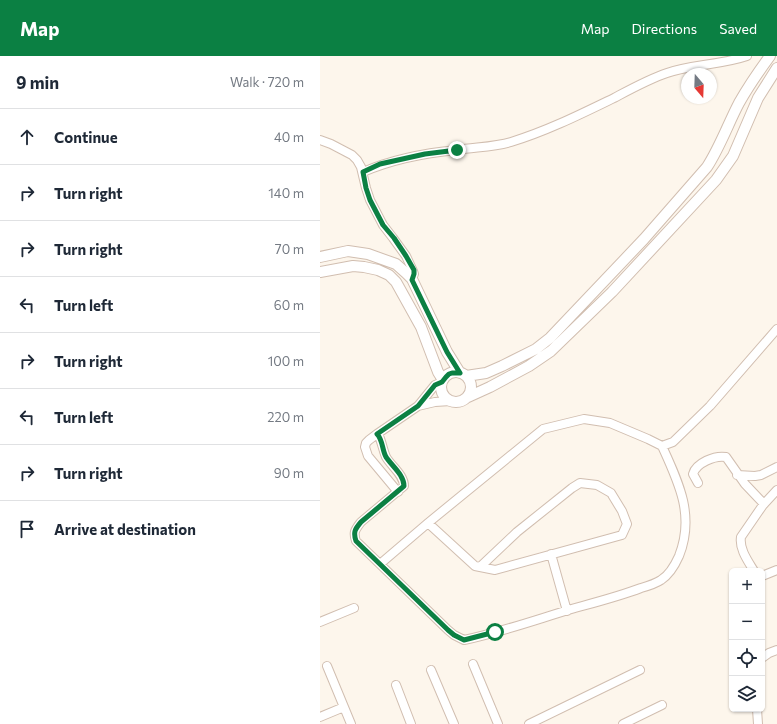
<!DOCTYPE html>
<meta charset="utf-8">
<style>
:root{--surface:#fff;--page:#f2f2f3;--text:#1f2937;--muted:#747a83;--line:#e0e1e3;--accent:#0b8043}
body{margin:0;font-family:Commissioner,sans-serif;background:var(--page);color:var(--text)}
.controls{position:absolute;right:12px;bottom:12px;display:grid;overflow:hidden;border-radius:6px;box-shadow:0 1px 3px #0004}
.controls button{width:36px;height:36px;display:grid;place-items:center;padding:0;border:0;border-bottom:1px solid var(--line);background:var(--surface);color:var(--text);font:20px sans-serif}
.compass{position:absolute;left:361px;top:12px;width:36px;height:36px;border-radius:50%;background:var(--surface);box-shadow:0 1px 3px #0004;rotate:161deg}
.stop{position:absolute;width:12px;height:12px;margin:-9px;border:3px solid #0b8043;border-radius:50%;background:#fff}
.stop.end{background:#0b8043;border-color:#fff;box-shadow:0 1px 4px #0008}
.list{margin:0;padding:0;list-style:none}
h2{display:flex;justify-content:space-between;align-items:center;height:52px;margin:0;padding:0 16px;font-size:17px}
h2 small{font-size:13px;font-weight:400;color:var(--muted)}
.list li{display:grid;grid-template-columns:26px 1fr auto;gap:12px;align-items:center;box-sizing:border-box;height:56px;padding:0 16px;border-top:1px solid var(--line)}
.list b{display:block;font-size:15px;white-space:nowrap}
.list em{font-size:13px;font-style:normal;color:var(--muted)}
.icon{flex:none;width:22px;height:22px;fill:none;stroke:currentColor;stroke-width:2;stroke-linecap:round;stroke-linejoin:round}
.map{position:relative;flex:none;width:457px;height:668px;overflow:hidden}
header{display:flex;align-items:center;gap:24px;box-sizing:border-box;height:56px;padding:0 20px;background:var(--accent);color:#fff}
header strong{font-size:19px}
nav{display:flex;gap:22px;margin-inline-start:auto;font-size:14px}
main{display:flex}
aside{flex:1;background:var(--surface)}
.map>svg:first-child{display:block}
</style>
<header>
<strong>Map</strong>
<nav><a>Map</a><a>Directions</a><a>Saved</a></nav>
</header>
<main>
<aside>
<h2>9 min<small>Walk · 720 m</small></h2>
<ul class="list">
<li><svg class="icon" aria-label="ahead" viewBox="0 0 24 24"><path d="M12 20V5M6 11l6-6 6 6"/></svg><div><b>Continue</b></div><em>40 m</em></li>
<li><svg class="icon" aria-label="right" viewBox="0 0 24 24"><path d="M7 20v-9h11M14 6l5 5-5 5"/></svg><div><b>Turn right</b></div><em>140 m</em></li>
<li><svg class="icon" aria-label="right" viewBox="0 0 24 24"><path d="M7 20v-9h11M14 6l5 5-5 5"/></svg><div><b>Turn right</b></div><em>70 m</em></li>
<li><svg class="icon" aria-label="left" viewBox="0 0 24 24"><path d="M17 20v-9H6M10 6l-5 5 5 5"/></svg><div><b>Turn left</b></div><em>60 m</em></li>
<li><svg class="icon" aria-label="right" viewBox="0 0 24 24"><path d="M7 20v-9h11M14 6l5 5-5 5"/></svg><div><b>Turn right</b></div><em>100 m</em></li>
<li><svg class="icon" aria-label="left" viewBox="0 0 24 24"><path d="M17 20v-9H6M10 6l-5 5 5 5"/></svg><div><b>Turn left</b></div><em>220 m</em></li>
<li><svg class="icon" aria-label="right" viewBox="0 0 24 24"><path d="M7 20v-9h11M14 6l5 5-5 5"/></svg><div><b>Turn right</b></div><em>90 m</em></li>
<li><svg class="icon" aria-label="arrive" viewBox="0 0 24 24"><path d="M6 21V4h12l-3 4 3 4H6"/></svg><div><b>Arrive at destination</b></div></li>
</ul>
</aside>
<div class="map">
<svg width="457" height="668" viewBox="0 0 457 668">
<rect width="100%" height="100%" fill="#fdf6ec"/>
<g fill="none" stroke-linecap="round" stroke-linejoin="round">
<g stroke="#d1beb0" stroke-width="10">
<path id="minor" d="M0,84L11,88L32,99L37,104L41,111L46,132L50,144L63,169L73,182L86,200L93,215L94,218L92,223
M43,116C73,103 105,97 137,94C155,91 174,91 191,86C227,75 261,58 294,42C311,33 329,23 347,17C373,8 401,9 427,0
M98,350L115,346L131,345
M57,378L59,380C62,387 63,394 66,401C72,411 84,419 84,430L41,466C35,474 33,476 36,485L128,574L134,579L144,584C182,576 218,563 255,552C277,546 300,540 321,532C328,530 335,528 341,524C349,519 355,509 359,500C375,460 359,427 342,390
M417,419L435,420L441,419L457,411
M378,427L373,418C376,407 395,399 406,401L425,428L444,448
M78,436L48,400L45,391L46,387L49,384L57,378L98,350L115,329L122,326
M108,467L155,510L175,514L302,479L307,468L302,455L291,437L277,429L260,427L252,432L197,476L160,511
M231,498L247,555
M60,508L108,467L223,373L264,363L290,367L328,383L342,390L353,386L390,350L457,273
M434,515C428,505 419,493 421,481L443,449L457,434
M442,520L457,514
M0,566L34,552
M442,602L449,597L457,594
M153,608L178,668
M7,610L31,668
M111,614L134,668
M76,629L91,668
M437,653L438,668
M0,661L24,651
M209,668L320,614
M303,668L342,649"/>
</g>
<g stroke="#d1beb0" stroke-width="12">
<path id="tertiary" d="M0,201L28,195L48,198L76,208L86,217L92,223L127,296L140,317
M0,216L33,210L44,211L58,214L69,219L76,226L101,271L118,316L123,324
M121 331a15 15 0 1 1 30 0a15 15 0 1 1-30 0Z
M146,320L166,317L182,310L216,293L230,282L324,183L387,111C400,91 408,68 419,47C428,31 439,15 450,0
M148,341L170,331L209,310L231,295L292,236L396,124L413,100L438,42L457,12"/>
</g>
<use href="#minor" stroke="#fff" stroke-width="8"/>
<use href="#tertiary" stroke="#fff" stroke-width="10"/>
</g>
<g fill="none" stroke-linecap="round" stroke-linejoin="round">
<path stroke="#0b8043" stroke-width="5" d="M137,94L105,98L60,108L43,116L46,132L50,144L63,169L74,182L86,200L94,214V218L92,224L127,296L140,317H132L129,318L126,321L122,326L115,329L98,350L57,378C63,384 62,394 66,401C72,410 84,419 84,430L41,466C35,473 33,476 36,485L128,574L134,579L144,584L175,576"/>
</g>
</svg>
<div class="controls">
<button>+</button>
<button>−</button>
<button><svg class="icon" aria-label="locate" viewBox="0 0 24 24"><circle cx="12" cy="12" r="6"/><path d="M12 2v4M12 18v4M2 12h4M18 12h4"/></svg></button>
<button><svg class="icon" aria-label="layers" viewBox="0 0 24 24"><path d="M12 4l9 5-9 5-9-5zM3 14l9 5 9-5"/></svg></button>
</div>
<svg class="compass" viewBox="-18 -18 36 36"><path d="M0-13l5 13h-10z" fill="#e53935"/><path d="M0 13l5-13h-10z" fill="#747a83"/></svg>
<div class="stop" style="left:175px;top:576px"></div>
<div class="stop end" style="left:137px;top:94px"></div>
</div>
</main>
